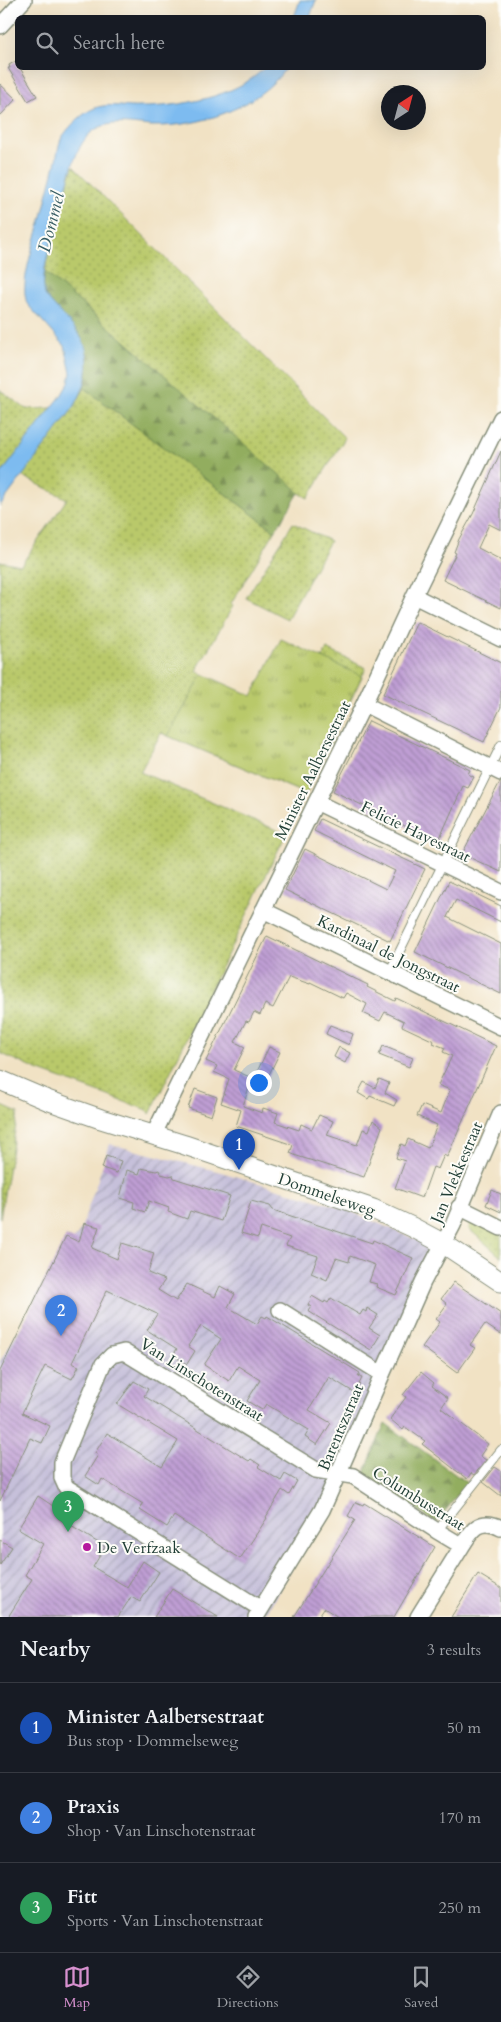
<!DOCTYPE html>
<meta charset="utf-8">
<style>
:root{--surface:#171b24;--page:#242831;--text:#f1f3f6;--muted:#9ea1a6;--line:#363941;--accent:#d690ce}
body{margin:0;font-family:Cardo,serif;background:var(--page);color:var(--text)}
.compass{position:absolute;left:381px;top:85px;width:45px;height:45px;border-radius:50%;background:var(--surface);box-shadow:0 5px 20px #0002;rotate:36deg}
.you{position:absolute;left:258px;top:1082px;width:18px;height:18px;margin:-12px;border:4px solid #fff;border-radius:50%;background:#1a73e8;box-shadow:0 0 0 8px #1a73e833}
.badge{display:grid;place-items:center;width:32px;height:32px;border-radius:50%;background:var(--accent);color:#fff;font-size:16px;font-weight:700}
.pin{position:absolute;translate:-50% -41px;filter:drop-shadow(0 1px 2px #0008)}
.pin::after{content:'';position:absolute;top:26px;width:18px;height:15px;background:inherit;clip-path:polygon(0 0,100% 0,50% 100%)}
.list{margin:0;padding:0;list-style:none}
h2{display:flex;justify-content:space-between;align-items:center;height:65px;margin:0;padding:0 20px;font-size:21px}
h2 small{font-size:16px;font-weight:400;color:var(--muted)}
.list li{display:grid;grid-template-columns:32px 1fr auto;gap:15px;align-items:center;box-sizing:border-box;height:90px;padding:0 20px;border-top:1px solid var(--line)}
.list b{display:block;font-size:19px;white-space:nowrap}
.list p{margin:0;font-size:16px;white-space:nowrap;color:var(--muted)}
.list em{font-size:16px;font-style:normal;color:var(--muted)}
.icon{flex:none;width:28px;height:28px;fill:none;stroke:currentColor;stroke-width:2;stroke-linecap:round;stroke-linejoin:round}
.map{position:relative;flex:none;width:501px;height:1617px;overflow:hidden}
.search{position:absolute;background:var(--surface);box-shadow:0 5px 20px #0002;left:15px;right:15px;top:15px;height:55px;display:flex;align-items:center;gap:12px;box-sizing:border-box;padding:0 18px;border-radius:8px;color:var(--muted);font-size:19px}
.sheet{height:335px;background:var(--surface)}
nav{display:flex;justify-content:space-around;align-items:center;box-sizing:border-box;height:70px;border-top:1px solid var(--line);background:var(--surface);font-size:14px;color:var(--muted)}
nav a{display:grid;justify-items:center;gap:2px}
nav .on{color:var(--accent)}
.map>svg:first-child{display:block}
</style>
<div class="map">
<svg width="501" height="1617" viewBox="0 0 501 1617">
<defs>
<pattern id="industrial-furrows" width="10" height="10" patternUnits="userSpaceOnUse" patternTransform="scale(1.25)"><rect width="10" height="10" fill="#c6c0da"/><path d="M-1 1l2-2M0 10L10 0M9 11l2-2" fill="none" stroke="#a09db2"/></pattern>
<pattern id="grass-dots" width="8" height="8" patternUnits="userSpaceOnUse" patternTransform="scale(1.25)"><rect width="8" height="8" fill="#b9c96b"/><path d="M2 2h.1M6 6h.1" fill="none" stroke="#96a459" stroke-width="1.8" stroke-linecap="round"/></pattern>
<pattern id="forest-firs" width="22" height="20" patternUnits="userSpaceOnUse" patternTransform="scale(1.25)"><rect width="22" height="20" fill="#92ad5f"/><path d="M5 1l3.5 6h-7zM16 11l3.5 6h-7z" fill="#778e4f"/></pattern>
<pattern id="park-tufts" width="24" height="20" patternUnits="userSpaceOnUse" patternTransform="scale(1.25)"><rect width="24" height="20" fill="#b9c96b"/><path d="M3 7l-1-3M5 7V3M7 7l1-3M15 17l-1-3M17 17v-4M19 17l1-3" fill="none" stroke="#96a459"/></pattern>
<pattern id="building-back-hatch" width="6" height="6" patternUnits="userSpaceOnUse" patternTransform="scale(1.25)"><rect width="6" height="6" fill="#bf9ed4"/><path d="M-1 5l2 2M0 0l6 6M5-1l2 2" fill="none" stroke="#9b82ad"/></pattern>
</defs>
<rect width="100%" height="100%" fill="#fdfcf7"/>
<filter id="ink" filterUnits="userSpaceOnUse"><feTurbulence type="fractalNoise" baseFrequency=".02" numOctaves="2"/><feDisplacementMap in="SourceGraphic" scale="10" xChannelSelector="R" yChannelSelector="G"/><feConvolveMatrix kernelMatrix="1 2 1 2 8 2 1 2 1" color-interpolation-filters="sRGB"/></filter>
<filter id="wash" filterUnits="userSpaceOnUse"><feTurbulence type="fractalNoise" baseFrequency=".0096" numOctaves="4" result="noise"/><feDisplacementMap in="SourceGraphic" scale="20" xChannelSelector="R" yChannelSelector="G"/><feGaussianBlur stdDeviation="1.12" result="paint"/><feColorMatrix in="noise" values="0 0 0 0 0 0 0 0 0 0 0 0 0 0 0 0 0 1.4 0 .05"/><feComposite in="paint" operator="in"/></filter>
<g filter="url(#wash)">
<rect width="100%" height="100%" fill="#f1e2c4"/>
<path fill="url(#industrial-furrows)" d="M110,1144L221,1172L343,1208L431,1246L335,1492L264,1617H0V1361L81,1229Z"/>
<path fill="url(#grass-dots)" stroke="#6c8350" d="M73,166L345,438L308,498L299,493L45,272L49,248Z
M84,388L275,531L231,604L233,606L196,671L240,692L294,713L327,649L366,668L306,794L161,733L140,772L286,834L150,1114L147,1110L37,1070L0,1053V561L21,565L67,499L22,476L74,407Z
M0,390L26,409L52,408L0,475Z
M293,523L330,541L287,619L246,598Z
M0,1105L18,1113L0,1218Z
M470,1219L501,1234V1257L469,1229Z"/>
<path fill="url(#forest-firs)" stroke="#58754a" d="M45,272L295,488L299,493L275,531L84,388C98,342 69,327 45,295L43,287Z
M385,1423L467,1483L436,1523L364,1474Z"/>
<path fill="url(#park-tufts)" stroke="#6c8350" d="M281,639L362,676L306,794L168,736L203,674L252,696Z"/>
<path fill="#7dbbf0" stroke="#4e7c92" d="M300,0H316L310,17H294Z
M264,68H286C257,108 201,127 152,126C133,125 110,119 93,131C73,145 66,191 60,214C54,239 39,269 45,295C55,309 71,322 81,337C94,360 86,386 74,407L0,506V475L61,396L69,382L71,373L65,346L28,305C18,287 34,244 40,224C45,204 50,185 55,165C57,157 58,146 61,139C69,126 84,111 98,107C113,103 125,108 140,107C178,107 237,97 264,68Z"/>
<g id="blocks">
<path fill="url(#building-back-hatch)" d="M16,61L18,68H20L37,96L28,101L8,68H10L9,65Z
M0,84L16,99L0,116Z
M501,451V530L489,524L478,548L501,560V608L443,580L456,553L454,552L459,539L473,514Z
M417,622L501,663V707L484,742L383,694Z
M369,721L470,770L468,774L474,777L468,788L463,786L438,842L333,791Z
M500,782H501V872L462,854Z
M320,819L425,869L390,941L285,890L305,849L386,889L395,871L314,831Z
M449,881L501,906V922L456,900L447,917L501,944V994L415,952Z
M267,936L368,985L367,987L395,1001L396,998L496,1046L447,1157L444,1155L438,1169L433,1167L422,1198L395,1188L405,1161L396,1158L401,1144L405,1146L408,1139L428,1148L437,1125L417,1116L422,1105L441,1113L450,1090L438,1085L452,1056L443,1052L445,1048L433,1043L434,1041L402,1026L404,1021L385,1012L380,1021L363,1013L367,1004L346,993L343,998L310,982V984L289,977L273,1008L265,1004L260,1015L254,1012L249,1022L246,1021L235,1042L245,1047L234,1070L252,1078L243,1106L262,1113L263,1108L278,1113L275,1122L299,1130L301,1124L312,1129L319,1115L333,1121L327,1135L357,1145L363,1129L369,1131L373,1120L382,1127L364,1177L297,1156L290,1153L293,1145L236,1126L241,1110L221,1103L229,1079L214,1072L217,1066L206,1061Z
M330,1025L353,1034L349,1045L326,1034Z
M383,1046L413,1058L409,1067L379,1055Z
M269,1047L280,1052L262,1089L251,1084Z
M339,1047L350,1053L345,1063L334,1057Z
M379,1079L389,1083L385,1093L397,1100L394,1106L370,1096L368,1099L358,1093L364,1082L375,1088Z
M195,1089L217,1097L211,1116L188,1108Z
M106,1156L121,1161L117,1173L102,1168Z
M141,1168L156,1171L159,1170L161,1174L169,1176L173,1175L174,1178L230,1196L221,1221L190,1211L187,1219L168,1212L169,1208L149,1201L145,1212L133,1208L134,1202L120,1198L127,1170L139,1174Z
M492,1190L501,1194V1212L486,1205Z
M251,1201L270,1206L273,1210L372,1243L373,1240L413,1258L396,1295L376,1287L377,1284L369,1282L375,1265L350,1256L349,1262L336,1258L327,1280L311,1273L318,1256L286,1246L290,1238L261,1228L258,1238L241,1233Z
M84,1223L99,1227L92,1248L117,1259L122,1243L154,1253L148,1273L165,1280L158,1290L176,1301L187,1284L215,1297L220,1286L235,1294L228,1307L257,1324L262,1316L266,1318L267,1316L360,1373L358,1376L362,1378L355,1393L329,1377L309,1410L331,1423L317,1445L305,1437L309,1430L271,1407L266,1404L262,1410L247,1401L260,1380L238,1366L229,1381L204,1365L221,1339L201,1326L188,1346L195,1351L187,1364L173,1355L177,1349L147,1330L157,1314L107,1290L72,1363L79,1366L72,1379L45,1366L22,1413L50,1426L42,1443L30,1438L0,1501V1371L66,1236L79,1242Z
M454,1282L501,1314V1335L485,1324L470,1345L475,1348L457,1373L422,1347L440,1322L436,1319L447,1304L441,1299Z
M312,1296L324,1303L325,1301L328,1303L331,1298L360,1315L363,1310L366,1312L367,1308L378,1315L369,1328L380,1335L371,1350L308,1311L311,1307L308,1305Z
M421,1372L434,1383L432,1386L448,1398L441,1408L488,1444L480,1456L486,1460L474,1475L471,1473L467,1479L422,1444L425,1441L405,1427L403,1430L390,1419L406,1397L403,1395Z
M134,1381L148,1389L144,1396L249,1461L251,1459L260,1465L258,1467L281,1481L285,1474L297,1481L289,1495L282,1490L266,1517L267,1518L240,1559L174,1516L167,1527L140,1510L143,1504L102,1479L99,1485L85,1476L98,1455L95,1453L107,1433L162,1467L178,1441L117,1404Z
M495,1467L501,1471V1496L483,1482Z
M38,1496L62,1512L58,1518L105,1547L93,1567L127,1587L143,1561L159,1572L140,1602L131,1597L118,1617H8L32,1579L25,1575L43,1544L18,1529Z
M356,1502L363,1505L364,1503L435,1547L394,1617H338L324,1608L318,1617H294L355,1520L348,1516Z
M0,1540L12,1547L0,1565Z
M478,1574L501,1588V1617H451Z
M172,1589L218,1617H154Z"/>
</g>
</g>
<g filter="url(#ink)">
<use href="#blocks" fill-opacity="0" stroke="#88907c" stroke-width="1"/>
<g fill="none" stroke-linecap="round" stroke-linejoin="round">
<g stroke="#88907c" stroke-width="10">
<path id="service" d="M389,973L501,745
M437,1531L501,1450"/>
</g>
<g stroke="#88907c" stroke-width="18">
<path id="minor" d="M0,26L24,0
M414,596L501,639
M364,704L501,773
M316,802L501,892
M263,910L501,1027
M153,1136L364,704L414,596L501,418
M459,1207L501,1228
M280,1310L382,1374
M261,1609L66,1487L62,1478V1462L103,1364L112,1355L124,1352L316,1470L353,1476L437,1531L462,1546C472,1530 480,1517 501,1528
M256,1617L322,1510L423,1282L453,1225L501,1113
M418,1617L462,1546"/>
</g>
<g stroke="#88907c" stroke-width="21">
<path id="tertiary" d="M0,1080L47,1100L101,1119L185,1145L373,1209L412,1227L444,1244L501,1282"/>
</g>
<use href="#service" stroke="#fff" stroke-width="8"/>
<use href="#minor" stroke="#fff" stroke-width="15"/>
<use href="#tertiary" stroke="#fff" stroke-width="19"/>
</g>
</g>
<circle fill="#b5179e" stroke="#fdfcf7" stroke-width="2" cx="87" cy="1547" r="5"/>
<g text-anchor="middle" stroke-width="4" stroke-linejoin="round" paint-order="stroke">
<g font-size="16" fill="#1f3d34" stroke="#fdfcf7">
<text transform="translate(312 770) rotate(-64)" y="6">Minister Aalbersestraat</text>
<text transform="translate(416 831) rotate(26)" y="6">Felicie Hayestraat</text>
<text transform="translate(389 953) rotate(26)" y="6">Kardinaal de Jongstraat</text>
<text transform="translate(456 1172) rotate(-67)" y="6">Jan Vlekkestraat</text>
<text transform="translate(327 1194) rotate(19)" y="6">Dommelseweg</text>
<text transform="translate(202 1379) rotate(32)" y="6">Van Linschotenstraat</text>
<text transform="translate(340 1427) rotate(-67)" y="6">Barentszstraat</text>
<text transform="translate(419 1498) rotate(32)" y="6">Columbusstraat</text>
</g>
<g font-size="16" fill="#1f3d34" stroke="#fdfcf7" text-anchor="start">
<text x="97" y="1553">De Verfzaak</text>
</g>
<g font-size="18" font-style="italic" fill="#365c63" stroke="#fdfcf7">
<text transform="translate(51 222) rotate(-76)" y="6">Dommel</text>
</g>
</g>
</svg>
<svg class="compass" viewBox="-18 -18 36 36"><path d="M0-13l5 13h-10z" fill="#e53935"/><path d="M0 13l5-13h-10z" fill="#9ea1a6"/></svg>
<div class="you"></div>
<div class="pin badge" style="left:239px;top:1170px;background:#1a4fb4">1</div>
<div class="pin badge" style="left:61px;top:1336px;background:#3f7fe0">2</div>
<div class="pin badge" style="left:68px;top:1532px;background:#2e9e5b">3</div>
<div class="search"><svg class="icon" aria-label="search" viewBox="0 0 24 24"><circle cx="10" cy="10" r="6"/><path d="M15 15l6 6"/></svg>Search here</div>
</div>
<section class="sheet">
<h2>Nearby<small>3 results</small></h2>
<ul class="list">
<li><span class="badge" style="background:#1a4fb4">1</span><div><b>Minister Aalbersestraat</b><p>Bus stop · Dommelseweg</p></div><em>50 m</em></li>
<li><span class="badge" style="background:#3f7fe0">2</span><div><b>Praxis</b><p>Shop · Van Linschotenstraat</p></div><em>170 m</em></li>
<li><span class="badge" style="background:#2e9e5b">3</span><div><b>Fitt</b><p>Sports · Van Linschotenstraat</p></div><em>250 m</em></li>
</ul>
</section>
<nav>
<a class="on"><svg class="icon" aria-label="map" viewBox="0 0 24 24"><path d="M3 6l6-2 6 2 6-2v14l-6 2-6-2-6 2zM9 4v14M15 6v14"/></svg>Map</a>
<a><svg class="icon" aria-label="directions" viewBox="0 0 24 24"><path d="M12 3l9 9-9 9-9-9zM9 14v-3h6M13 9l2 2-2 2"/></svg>Directions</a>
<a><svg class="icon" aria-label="saved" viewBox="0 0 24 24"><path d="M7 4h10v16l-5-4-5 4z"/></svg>Saved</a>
</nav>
